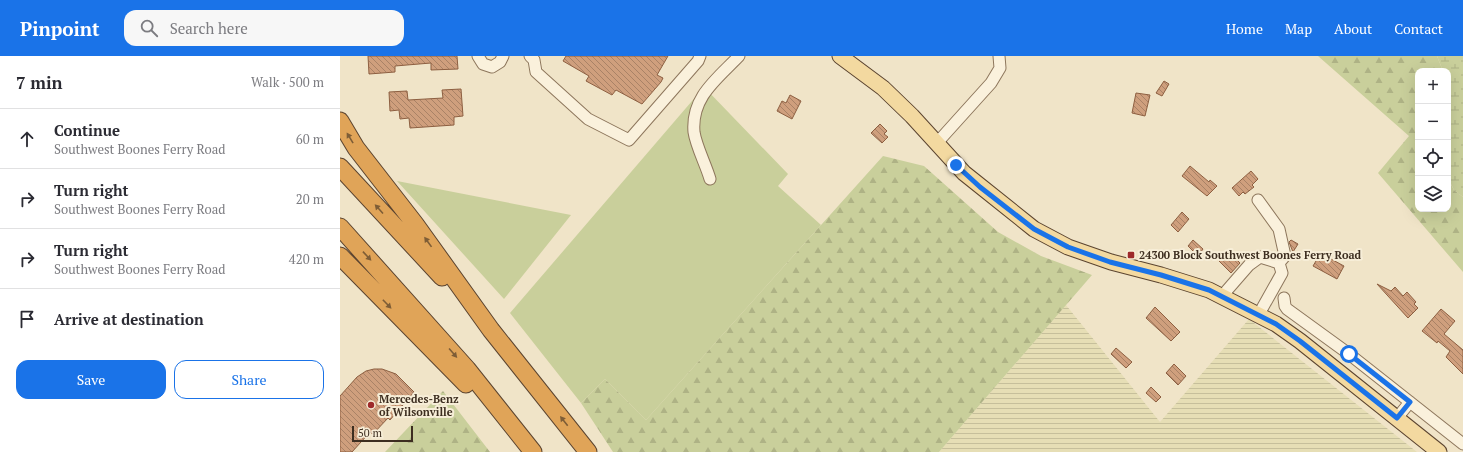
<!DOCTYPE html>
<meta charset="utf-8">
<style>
:root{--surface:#fff;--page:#f7f7f7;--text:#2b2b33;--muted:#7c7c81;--line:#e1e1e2;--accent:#1a73e8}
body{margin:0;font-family:"PT Serif",serif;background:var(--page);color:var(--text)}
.controls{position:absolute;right:12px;top:12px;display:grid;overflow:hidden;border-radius:8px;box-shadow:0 4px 16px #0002}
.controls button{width:36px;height:36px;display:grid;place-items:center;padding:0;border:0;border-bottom:1px solid var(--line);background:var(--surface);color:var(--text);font:20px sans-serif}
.scale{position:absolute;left:12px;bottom:10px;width:61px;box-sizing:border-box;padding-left:4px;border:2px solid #3d2e20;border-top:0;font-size:11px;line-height:14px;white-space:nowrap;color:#3d2e20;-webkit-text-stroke:3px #f7eed8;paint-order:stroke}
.stop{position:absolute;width:12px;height:12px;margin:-9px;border:3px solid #1a73e8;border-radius:50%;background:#fff}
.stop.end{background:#1a73e8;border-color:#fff;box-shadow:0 1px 4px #0008}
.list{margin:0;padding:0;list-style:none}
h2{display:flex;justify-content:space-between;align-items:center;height:52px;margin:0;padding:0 16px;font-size:17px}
h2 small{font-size:13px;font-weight:400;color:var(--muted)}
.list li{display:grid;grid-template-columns:26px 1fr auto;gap:12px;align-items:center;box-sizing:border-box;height:60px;padding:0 16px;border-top:1px solid var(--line)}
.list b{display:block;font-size:15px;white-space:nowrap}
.list p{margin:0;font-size:13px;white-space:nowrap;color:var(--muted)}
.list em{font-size:13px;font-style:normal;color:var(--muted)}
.actions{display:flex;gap:8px;padding:12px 16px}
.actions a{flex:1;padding:9px 0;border:1px solid var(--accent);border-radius:12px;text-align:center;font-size:14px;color:var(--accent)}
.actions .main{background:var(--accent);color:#fff}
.icon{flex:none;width:22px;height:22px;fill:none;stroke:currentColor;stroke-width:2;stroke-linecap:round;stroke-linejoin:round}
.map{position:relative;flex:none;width:1123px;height:396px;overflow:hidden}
header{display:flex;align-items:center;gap:24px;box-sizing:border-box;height:56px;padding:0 20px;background:var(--accent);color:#fff}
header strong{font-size:19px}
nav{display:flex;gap:22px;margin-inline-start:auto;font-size:14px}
.search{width:280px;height:36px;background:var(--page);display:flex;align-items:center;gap:10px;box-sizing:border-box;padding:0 14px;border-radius:12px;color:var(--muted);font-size:15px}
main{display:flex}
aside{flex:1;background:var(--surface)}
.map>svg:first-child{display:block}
</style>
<header>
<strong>Pinpoint</strong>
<div class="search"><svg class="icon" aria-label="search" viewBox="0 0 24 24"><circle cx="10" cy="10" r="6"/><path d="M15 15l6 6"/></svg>Search here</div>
<nav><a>Home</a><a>Map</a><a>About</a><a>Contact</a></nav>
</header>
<main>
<aside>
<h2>7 min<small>Walk · 500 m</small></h2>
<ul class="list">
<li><svg class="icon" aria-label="ahead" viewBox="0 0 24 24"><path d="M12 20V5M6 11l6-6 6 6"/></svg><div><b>Continue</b><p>Southwest Boones Ferry Road</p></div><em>60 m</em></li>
<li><svg class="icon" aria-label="right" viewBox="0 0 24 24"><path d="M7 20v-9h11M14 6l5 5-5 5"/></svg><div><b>Turn right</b><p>Southwest Boones Ferry Road</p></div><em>20 m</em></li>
<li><svg class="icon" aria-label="right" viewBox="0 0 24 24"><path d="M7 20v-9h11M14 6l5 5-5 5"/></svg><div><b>Turn right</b><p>Southwest Boones Ferry Road</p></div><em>420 m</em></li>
<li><svg class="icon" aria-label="arrive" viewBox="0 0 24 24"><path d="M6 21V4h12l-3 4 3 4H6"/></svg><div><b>Arrive at destination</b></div></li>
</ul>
<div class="actions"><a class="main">Save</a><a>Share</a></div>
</aside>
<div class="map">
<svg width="1123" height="396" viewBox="0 0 1123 396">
<defs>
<pattern id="farmland-rules" width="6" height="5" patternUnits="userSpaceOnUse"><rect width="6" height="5" fill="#e6deb5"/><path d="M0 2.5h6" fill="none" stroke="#c6bf9b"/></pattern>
<pattern id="forest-firs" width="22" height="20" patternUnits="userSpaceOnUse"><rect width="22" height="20" fill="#c9cf9b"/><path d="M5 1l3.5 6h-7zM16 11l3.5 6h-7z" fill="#aeb285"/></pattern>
<pattern id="wetland-marsh" width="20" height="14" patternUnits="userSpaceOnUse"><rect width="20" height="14" fill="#c9cf9b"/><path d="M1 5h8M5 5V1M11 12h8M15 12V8" fill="none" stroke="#aeb285"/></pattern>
<pattern id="building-back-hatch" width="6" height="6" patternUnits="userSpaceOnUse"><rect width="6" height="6" fill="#cf9f7d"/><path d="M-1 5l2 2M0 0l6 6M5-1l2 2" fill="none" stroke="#a98266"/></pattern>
</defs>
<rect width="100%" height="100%" fill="#f0e4c8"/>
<path fill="url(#farmland-rules)" d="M726,249L820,366L909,263L1077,396H599Z"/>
<path fill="#c9cf9b" d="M364,31L448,118L438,130L481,169L306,364L265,323L241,347L170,257Z
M57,125L231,159L164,243Z"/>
<path fill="url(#forest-firs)" d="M978,0H1097L1103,15H1078V153H1108V123L1114,134L1123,141V216L1038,117L1069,80Z
M543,100L584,110L658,176L701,200L752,219L599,396H273L241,347L265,323L306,364Z
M103,335L150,396H45Z"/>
<path fill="url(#wetland-marsh)" d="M1097,0H1123V141L1114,134L1108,122V15H1103Z"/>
<path fill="url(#building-back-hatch)" stroke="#8d5f41" d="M28,0H117L118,13L91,14V7L55,10V16L29,18Z
M226,0H328L317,19L323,22L321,26L302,48L276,34L272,39L246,25L249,20L223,5Z
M824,25L829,28L822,40L816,37Z
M121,33L123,60L114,61V69L70,72L69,62L60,63L59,54L50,55L49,36L67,35L68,44L103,42L102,34Z
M796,37L810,39L805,60L792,57Z
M450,39L461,45L452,63L437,55L442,45L446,47Z
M540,68L547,75L544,78L548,81L542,87L531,77Z
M850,110L869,126L870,124L877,130L867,140L842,120Z
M911,115L918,123L912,129L914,131L905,138L903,136L899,140L892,132Z
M842,156L849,163L838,176L831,169Z
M853,184L863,193L858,200L848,190Z
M951,184L958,188L953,196L949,186Z
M889,196L900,207L891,217L879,205Z
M979,200L989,206L991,203L1004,210L997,223L973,210Z
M1037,228L1051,235L1055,231L1063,240L1067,236L1076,246L1074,248L1078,252L1068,262Z
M815,251L840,276L831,285L806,262Z
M1101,253L1115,265L1104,278L1123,294V318L1106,301L1110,295L1098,285L1097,287L1082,275Z
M776,292L792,306L786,312L771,298Z
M834,308L846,320L838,329L826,317Z
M34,313H42L56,318L74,336L50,364L48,362L33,378L30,376L12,396H0V340L17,321L26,315Z
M811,331L821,341L816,346L806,337Z"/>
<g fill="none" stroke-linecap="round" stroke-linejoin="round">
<g stroke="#8d765c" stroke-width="13">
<path id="minor" d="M138,0L143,8L152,11L160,6L163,0
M190,0L194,4L196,16L248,63L289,84L358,5L360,0
M596,88L651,27L660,12L659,0
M370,123C366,109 356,90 354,76C351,41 377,23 399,0
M918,144L939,173L945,200L939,207
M882,240L909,209L920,201L939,207L942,217L919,258
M944,242L945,250L947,253L1009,298L1123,388
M1057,362L1070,346"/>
</g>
<g stroke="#5b4430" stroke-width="17">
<path id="major" d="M500,0L543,32L572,60L624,117L694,173L728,191L771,206L821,219L869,234L936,268L960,285L1099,396"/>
</g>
<g stroke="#5b4430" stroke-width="19">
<path id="highway" d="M0,65L16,92L75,168L151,274L248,396
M0,111L102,221
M0,171L127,313L193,396
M0,200L126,328"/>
</g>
<use href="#minor" stroke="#faf1dc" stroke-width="11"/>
<use href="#major" stroke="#f3d9a0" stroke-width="15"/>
<use href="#highway" stroke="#e0a458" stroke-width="17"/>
</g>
<defs><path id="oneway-solid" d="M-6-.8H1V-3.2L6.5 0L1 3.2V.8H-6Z"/></defs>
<g fill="#7e5d36">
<use href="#oneway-solid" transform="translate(10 82) rotate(-121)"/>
<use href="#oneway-solid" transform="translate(39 153) rotate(-132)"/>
<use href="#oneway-solid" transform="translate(88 186) rotate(-126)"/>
<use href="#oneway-solid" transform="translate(27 200) rotate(47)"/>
<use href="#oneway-solid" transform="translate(47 248) rotate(46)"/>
<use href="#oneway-solid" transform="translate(113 297) rotate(49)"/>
<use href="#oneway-solid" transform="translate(224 365) rotate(-128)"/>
</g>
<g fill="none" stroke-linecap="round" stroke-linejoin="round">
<path stroke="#1a73e8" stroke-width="5" d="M616,109L640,131L694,173L728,191L770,206L821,219L869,234L936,268L960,285L1057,362L1070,346L1009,298"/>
</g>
<g fill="#9e2a2b" stroke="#f7eed8" stroke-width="1.5">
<rect x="787" y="195" width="8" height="8" rx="2"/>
<circle cx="31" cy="349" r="4"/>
</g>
<g text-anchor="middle" stroke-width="4" stroke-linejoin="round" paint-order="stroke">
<g font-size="11" font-weight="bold" fill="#3d2e20" stroke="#f7eed8" text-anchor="start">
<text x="799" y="203">24300 Block Southwest Boones Ferry Road</text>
<text x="39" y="347">Mercedes-Benz<tspan x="39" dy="13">of Wilsonville</tspan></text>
</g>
</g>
</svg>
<div class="controls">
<button>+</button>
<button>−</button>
<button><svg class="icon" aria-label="locate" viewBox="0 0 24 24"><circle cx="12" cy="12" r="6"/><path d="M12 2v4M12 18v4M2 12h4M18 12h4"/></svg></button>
<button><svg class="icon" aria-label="layers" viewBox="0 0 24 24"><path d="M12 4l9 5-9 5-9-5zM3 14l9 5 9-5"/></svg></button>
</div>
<div class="scale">50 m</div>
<div class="stop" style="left:1009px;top:298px"></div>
<div class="stop end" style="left:616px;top:109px"></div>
</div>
</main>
